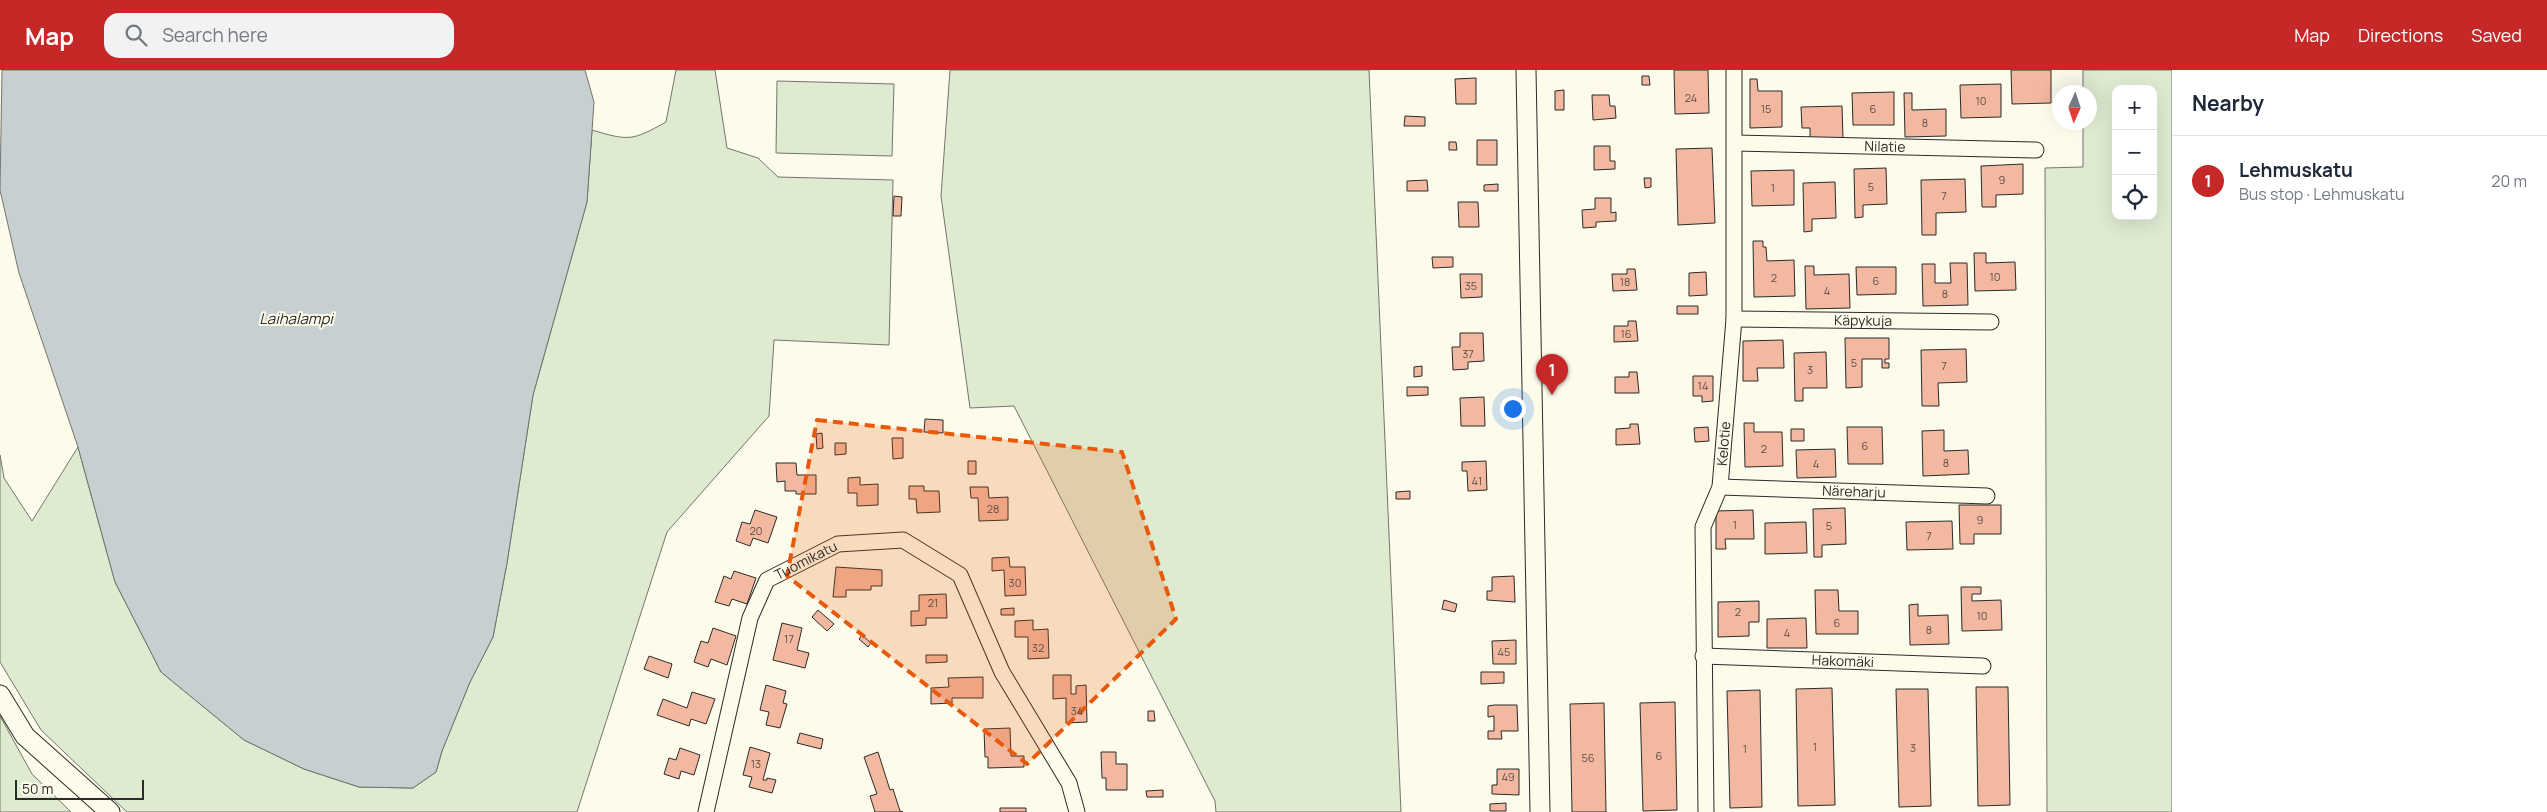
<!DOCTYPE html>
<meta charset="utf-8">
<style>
:root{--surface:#fff;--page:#f2f2f3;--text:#1f2937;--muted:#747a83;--line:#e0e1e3;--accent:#c62828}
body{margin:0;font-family:Manrope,sans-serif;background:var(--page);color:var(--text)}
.controls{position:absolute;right:15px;top:15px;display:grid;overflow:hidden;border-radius:10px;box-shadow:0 5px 20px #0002}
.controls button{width:45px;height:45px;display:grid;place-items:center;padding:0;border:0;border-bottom:1px solid var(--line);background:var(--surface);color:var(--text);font:25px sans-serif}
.compass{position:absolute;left:2052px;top:15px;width:45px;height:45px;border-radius:50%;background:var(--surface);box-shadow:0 5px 20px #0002;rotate:183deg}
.scale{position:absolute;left:15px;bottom:12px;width:129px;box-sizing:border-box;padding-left:5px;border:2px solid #2b2b2b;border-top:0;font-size:14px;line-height:18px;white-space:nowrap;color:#2b2b2b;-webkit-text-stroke:4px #fdfbea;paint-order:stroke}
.you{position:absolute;left:1512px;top:338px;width:18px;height:18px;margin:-12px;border:4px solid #fff;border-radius:50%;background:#1a73e8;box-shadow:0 0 0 8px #1a73e833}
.badge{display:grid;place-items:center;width:32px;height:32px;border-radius:50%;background:var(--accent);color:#fff;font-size:16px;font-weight:700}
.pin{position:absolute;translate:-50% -41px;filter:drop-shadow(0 1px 2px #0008)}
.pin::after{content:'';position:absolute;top:26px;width:18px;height:15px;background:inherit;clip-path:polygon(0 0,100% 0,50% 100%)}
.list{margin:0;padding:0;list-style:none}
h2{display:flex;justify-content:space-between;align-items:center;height:65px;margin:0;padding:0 20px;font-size:21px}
h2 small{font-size:16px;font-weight:400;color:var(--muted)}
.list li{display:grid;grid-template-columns:32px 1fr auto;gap:15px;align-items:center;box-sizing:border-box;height:90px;padding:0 20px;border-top:1px solid var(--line)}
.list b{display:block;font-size:19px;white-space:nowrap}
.list p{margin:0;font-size:16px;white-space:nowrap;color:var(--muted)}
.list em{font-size:16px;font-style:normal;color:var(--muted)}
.icon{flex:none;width:28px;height:28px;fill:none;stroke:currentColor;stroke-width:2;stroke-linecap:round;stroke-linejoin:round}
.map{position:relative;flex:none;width:2172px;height:742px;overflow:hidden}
header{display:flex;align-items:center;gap:30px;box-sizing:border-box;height:70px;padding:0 25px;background:var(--accent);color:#fff}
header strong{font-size:24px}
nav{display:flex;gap:28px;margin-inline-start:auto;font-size:18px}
.search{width:350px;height:45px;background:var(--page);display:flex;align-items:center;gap:12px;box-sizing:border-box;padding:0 18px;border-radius:15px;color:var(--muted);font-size:19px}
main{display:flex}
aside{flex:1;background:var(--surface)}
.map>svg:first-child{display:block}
</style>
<header>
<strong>Map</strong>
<div class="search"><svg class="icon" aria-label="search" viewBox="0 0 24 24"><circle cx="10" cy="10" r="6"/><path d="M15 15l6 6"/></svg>Search here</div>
<nav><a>Map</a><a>Directions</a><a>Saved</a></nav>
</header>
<main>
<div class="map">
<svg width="2172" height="742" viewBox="0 0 2172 742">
<rect width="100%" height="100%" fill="#fdfbea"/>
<path fill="#deebd1" stroke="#74746e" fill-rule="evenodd" d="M676,0H715L727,78L758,88L778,107L893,110L889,275L774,270L769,346L667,462L577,742H127L41,660L0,592V385L4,408L32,451L78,377L115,512L161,602L244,670L304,699L359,717L413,718L436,702L442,681L470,612L493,567L507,493L533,325L587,132L592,60C629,71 632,71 666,52Z
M950,0H1369L1401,742H1216L1215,731L1014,336L970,338L941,126Z
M2083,0H2172V742H2047L2045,98L2083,97V53L2090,52V22H2083ZM2116,19H2153V146H2116Z
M777,11L894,14L892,86L776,83Z
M0,646L32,704L71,742H0Z"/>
<path fill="#c7d0d0" stroke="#74746e" d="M2,0H585L594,32L587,132L533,325L507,493L493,567L470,612L442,681L436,702L413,718L359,717L304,699L244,670L161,602L115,512L78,377L19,203L0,120Z"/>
<path fill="#f2b8a0" stroke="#2b2b2b" d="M1674,0H1708L1709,43L1675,44Z
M2011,0H2051V33L2012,34Z
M1642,6H1649L1650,15H1642Z
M1476,8V34H1456L1455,9Z
M1750,9H1757L1758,21H1782V57L1750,58Z
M2001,14V47L1961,48L1960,15Z
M1564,20V40H1555V21Z
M1894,22V55H1853L1852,23Z
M1904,23H1912V40L1946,39V66L1905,67Z
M1592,25H1609L1610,36H1615L1616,48L1593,50Z
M1842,36L1843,68L1810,69V58H1802L1801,37Z
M1405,46L1425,47V56H1404Z
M1477,70H1497V95H1477Z
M1449,72H1456L1457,80H1449Z
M1594,76H1610V91H1615V99L1594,100Z
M1712,78L1715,153L1678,155L1676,79Z
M2023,94V124L1996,125V137H1982L1981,96Z
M1886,98L1887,134L1863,135V147L1855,148L1854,99Z
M1794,100V135L1752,136L1751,101Z
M1644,108H1651V117L1645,118Z
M1965,109L1966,142L1936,143V165H1922L1921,110Z
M1427,110L1428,121H1407V111Z
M1835,112L1836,148L1812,149V161L1804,162L1803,113Z
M1498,114V121H1484V115Z
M894,126L902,127L901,146H893Z
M1595,128H1611V143L1616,142V151L1596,152V157L1583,158L1582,140L1595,139Z
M1458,132H1478L1479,157H1459Z
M1753,171H1763V177H1766L1767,191L1794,190L1795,226L1754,227Z
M1974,183H1986V193L2015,192L2016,220L1975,221Z
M1432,187H1453V197L1433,198Z
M1950,193H1967L1968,235L1923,236L1922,194H1935V213H1951Z
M1805,196H1814V205L1849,204L1850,238L1806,239Z
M1856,197H1896V224L1857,225Z
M1627,199H1635L1637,220L1613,221L1612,204H1627Z
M1706,202L1707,225L1689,226V203Z
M1460,204H1482V227L1461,228Z
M1677,236H1698V244H1677Z
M1628,251H1636L1638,271L1614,272V256H1628Z
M1460,263H1483L1484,291L1468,292V299L1453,300L1452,277H1460Z
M1845,268H1889V289H1885V293H1889V298H1882V289H1862V317L1846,318Z
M1783,270L1784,298H1757L1758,311H1743V271Z
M1966,279L1967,312L1938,313L1939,336H1922L1921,280Z
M1826,282L1827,318H1803V331H1795L1794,283Z
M1422,296V306L1414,307V297Z
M1629,302H1637L1639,323H1615V307H1629Z
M1693,306H1713V331L1702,332V326H1693Z
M1407,317H1428V325L1407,326Z
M1484,327L1485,356H1461L1460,328Z
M925,349L943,350V363L924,362Z
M1744,353H1754V362H1782L1783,396L1745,397Z
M1630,354H1638L1640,374L1616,375V359L1630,358Z
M1708,357L1709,371L1695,372L1694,358Z
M1847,357H1882L1883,394H1848Z
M1791,359H1804V371H1791Z
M1944,360V381L1968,380L1969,404L1923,406L1922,361Z
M822,363L823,378L817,379L816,364Z
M892,368H903V388L893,389Z
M835,373H846V384L835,385Z
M1835,379L1836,407L1797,408L1796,380Z
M968,391H976V404H968Z
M1486,391L1487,420L1468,421L1467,401H1462V392Z
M776,393H796L797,405H816V424H796V421H785V411L777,412Z
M860,407V415L878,414V435L857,436V423H848V408Z
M909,416H924V421H939L940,442L917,443L916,429H909Z
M970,417H988L989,428L1008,427V450L979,451L978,428H971Z
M1410,421V429H1396V422Z
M1959,435H2001V464H1974V474H1960Z
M1845,438L1846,474L1822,475V487H1814L1813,439Z
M755,440L777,447L768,473L753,468L750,476L736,471L742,452L750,454Z
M1753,440L1754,469H1725L1726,479H1716V441Z
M1952,451L1953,479L1907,480L1906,452Z
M1806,452L1807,483L1765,484V453Z
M1009,487L1010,497H1025L1026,525L1005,526L1004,500L992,501V488Z
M836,497L882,500V516H871V520H846V527H833Z
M734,501L756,508L747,534L732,529L729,536L715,532L724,506L731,509Z
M1514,506L1515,532L1487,530V521H1492V507Z
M1961,517H1981V524H1972V531L2001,530L2002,560L1962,561Z
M1815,520H1838L1839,541H1858V564H1816Z
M946,524L947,548H926V555L911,556V541H919V525Z
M1444,530L1457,534L1455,542L1442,539Z
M1759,531V552H1749V566L1718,567V532Z
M1918,534V546L1948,545L1949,574L1910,575L1909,535Z
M1014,538V545H1001V539Z
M818,540L834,554L827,561L812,547Z
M1806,548L1807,578H1767V549Z
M1033,550V560L1048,559L1049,588L1028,589V567H1015V551Z
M782,553L802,558L797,580L809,583L805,598L773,590Z
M713,558L736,566L727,595L711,589L708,597L694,592L701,571L708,573Z
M862,565L871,573L868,577L859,569Z
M1516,570V594H1493L1492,571Z
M926,585H947V592L926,593Z
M649,586L672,594L668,608L644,599Z
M1481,602H1504V613L1481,614Z
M1053,605H1071V624H1076V616L1086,615L1087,652L1066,653V628L1053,629Z
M983,607V628H952V633L931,634V618L949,617L948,608Z
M766,615L786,621L783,633L787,634L780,658L766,655L769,642L760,640Z
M1976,617H2008L2010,735L1978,736Z
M1832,618L1835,735L1798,736L1796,619Z
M1896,619H1928L1931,736L1899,737Z
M1760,620L1762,737L1730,738L1727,621Z
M692,622L715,629L706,654L691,649L689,656L657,645L663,629L687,638Z
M1675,632L1677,740L1643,741L1640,633Z
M1604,633L1606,742H1572L1570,634Z
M1494,635H1517L1518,661H1501L1502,669H1488V661H1494V646L1488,647V636Z
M1148,641H1154L1155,651H1148Z
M1010,658L1011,686H1024V697L988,698V687H985L984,659Z
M800,663L823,669L821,679L797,673Z
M750,677L770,683L763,710H767V708L776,710L772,723L749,717L752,707L743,705Z
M680,678L700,685L694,705L681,701L679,709L664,704L669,688L676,690Z
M878,682L890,720L893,719L900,741L903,742H875L870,726L877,724L864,687Z
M1101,682H1116V694H1127V720H1106V708H1102Z
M1497,699H1519V725L1492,724V715H1497Z
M1163,720V727H1147L1146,721Z
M1506,733V741H1490V734Z
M1000,738H1026V742H1000Z"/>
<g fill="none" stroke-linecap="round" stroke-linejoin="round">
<g stroke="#2b2b2b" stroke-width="17">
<g id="minor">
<path id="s1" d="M1735,73L2036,80"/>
<path id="s2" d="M1734,249L1991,252"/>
<path id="s3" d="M1720,417L1987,426"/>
<path id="s4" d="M1703,586L1983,596"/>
<path id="s5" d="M706,742L750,548L767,510L838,474L903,470L960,505L1002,602L1069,713L1077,742"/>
<path id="s6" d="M1706,742L1703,457L1720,417L1734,249V0"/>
</g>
</g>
<g stroke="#2b2b2b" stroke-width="21">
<path id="tertiary" d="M1526,0L1540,742
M0,625L25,666L110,742"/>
</g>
<use href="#minor" stroke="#fdfbea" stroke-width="15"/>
<use href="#tertiary" stroke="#fdfbea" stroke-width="19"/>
</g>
<path fill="#e8590c" fill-opacity="0.2" stroke="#e8590c" stroke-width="4" stroke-dasharray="10 6" stroke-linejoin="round" d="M817,350L1122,382L1176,549L1027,694L787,506Z"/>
<g text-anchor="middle" stroke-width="4" stroke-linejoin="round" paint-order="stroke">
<g font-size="11" fill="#5d4e48">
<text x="1691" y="32">24</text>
<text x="1981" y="35">10</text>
<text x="1766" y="43">15</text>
<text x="1873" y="43">6</text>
<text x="1925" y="57">8</text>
<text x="2002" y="114">9</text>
<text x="1871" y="121">5</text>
<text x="1773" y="122">1</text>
<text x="1944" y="130">7</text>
<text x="1995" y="211">10</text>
<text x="1774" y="212">2</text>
<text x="1876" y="215">6</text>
<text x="1625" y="216">18</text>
<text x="1471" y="220">35</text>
<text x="1827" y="225">4</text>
<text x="1945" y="228">8</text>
<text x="1626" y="268">16</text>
<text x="1468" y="288">37</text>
<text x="1854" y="297">5</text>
<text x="1944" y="300">7</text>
<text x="1810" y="304">3</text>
<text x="1703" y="320">14</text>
<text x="1865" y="380">6</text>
<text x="1764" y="383">2</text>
<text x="1946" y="397">8</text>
<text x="1816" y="398">4</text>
<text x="1477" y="415">41</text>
<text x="993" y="443">28</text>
<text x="1980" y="454">9</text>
<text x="1735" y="459">1</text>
<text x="1829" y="460">5</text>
<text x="756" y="465">20</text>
<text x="1929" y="470">7</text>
<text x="1015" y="517">30</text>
<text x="933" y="537">21</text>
<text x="1738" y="546">2</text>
<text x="1982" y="550">10</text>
<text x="1837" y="557">6</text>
<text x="1929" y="564">8</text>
<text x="1787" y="567">4</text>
<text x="789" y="573">17</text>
<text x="1038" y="582">32</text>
<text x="1504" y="586">45</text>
<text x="1077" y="645">34</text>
<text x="1815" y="681">1</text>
<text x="1913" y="682">3</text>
<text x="1745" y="683">1</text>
<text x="1659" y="690">6</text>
<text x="1588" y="692">56</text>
<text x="756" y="698">13</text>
<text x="1508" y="711">49</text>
</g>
<g font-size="14" fill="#2b2b2b" stroke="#fdfbea">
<text dy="5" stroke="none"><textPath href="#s1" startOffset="150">Nilatie</textPath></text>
<text dy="5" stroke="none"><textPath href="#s2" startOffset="129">Käpykuja</textPath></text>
<text dy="5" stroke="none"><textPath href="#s6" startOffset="372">Kelotie</textPath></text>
<text dy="5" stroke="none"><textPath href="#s3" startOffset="134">Näreharju</textPath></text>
<text dy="5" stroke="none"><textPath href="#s5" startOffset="284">Tuomikatu</textPath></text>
<text dy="5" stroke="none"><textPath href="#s4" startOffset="140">Hakomäki</textPath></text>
</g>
<g font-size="15" font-style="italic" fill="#2b2b2b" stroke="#fdfbea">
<text x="296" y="254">Laihalampi</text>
</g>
</g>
</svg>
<div class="controls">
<button>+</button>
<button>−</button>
<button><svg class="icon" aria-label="locate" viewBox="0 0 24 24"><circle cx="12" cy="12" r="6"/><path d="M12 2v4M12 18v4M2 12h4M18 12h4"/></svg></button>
</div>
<svg class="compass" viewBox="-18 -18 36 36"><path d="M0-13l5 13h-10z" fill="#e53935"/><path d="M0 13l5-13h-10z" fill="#747a83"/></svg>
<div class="scale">50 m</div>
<div class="you"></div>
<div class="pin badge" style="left:1552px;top:325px">1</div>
</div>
<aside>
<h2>Nearby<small></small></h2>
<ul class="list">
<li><span class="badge">1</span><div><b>Lehmuskatu</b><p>Bus stop · Lehmuskatu</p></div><em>20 m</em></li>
</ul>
</aside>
</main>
